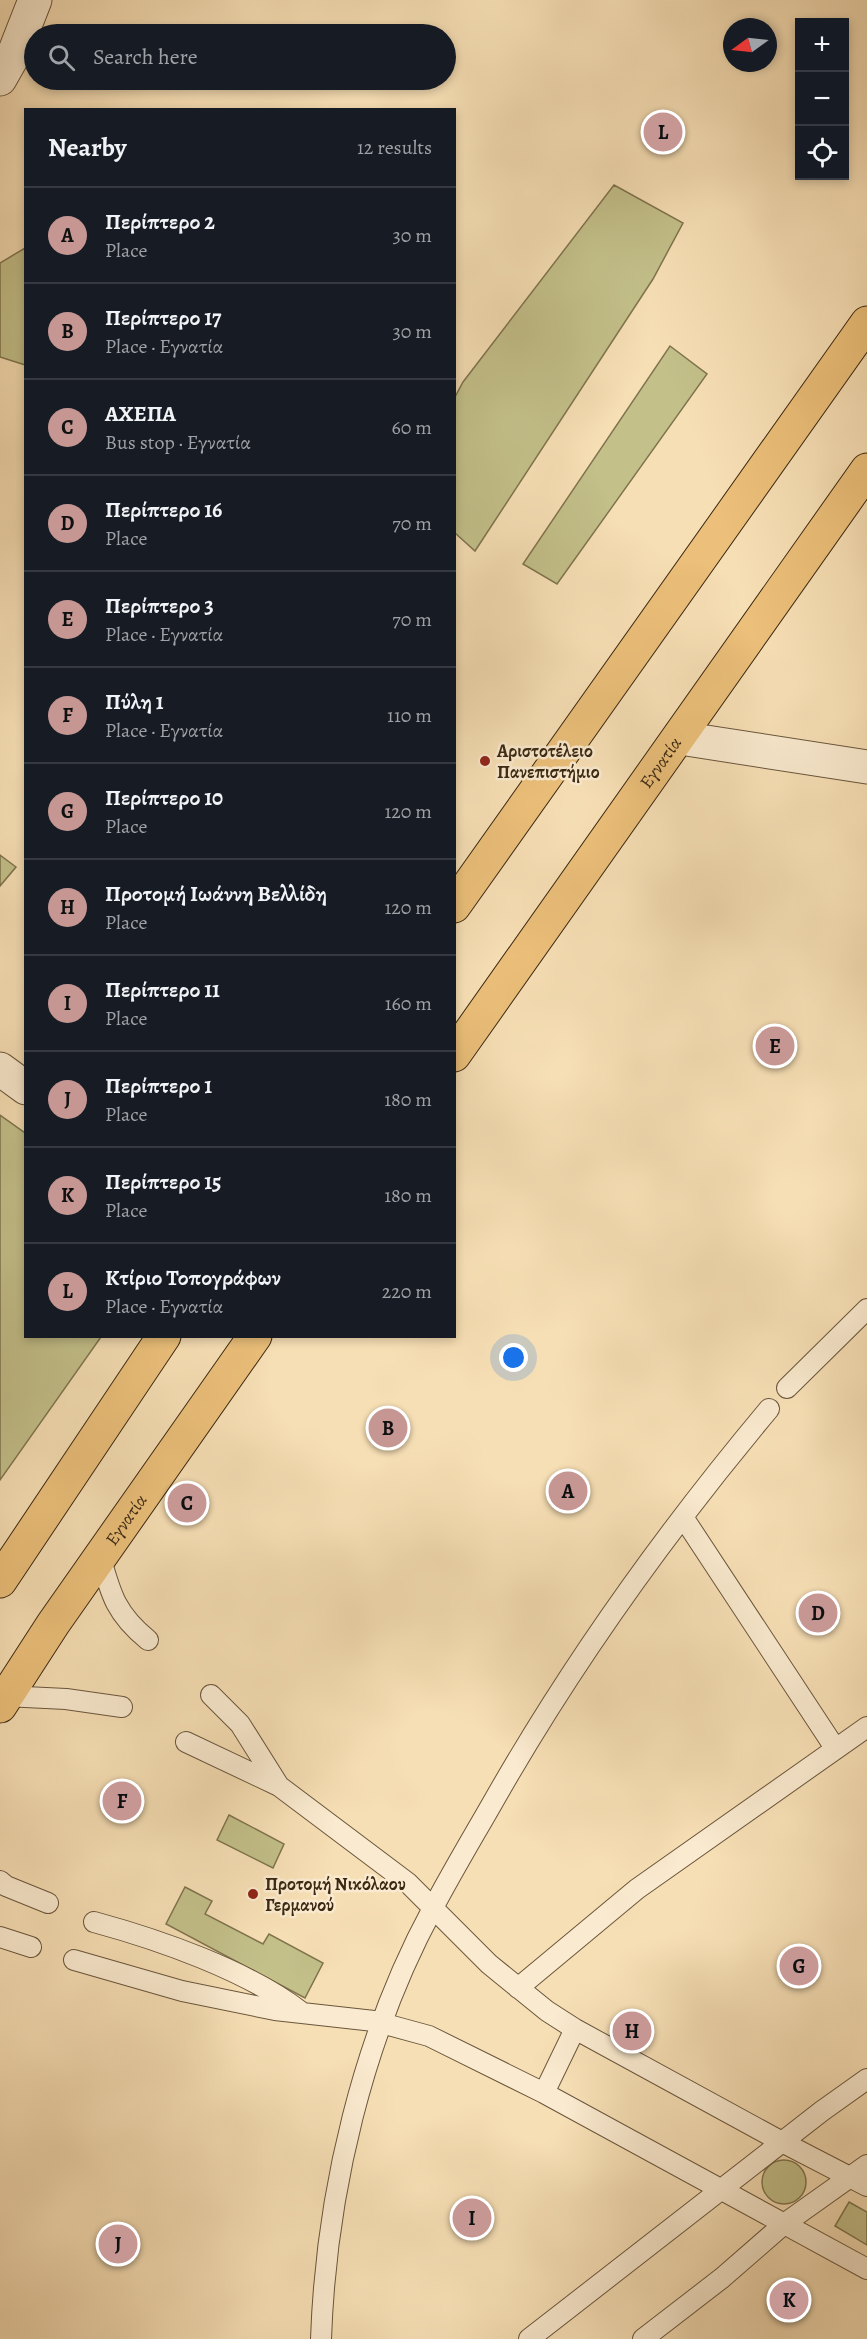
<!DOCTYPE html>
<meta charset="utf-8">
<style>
:root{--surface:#171b24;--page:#242831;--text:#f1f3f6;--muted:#9ea1a6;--line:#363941;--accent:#c59692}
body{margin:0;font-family:Alegreya,serif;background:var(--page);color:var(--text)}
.controls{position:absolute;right:18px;top:18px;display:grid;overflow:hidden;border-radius:0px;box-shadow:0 3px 9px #0003}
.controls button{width:54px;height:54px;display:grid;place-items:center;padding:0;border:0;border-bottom:2px solid var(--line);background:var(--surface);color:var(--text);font:30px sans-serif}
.compass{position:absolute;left:723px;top:18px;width:54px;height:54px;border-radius:50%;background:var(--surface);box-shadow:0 3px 9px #0003;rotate:255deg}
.you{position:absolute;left:514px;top:1358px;width:21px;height:21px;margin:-15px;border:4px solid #fff;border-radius:50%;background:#1a73e8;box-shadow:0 0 0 9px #1a73e833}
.badge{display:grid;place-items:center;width:39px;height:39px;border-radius:50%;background:var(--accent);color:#111;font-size:20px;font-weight:700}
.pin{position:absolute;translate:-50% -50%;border:3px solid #fff;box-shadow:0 2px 6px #0006}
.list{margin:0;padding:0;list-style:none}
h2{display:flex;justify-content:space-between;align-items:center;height:78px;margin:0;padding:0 24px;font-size:26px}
h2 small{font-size:20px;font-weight:400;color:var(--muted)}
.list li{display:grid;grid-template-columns:39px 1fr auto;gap:18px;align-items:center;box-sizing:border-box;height:96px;padding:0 24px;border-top:2px solid var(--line)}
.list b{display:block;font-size:22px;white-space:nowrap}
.list p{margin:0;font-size:20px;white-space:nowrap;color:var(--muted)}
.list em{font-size:20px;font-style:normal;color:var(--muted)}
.icon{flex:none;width:33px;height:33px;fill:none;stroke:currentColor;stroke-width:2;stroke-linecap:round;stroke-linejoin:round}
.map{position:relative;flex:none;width:867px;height:2339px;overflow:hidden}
.search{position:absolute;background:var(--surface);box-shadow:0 3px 9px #0003;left:24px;top:24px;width:432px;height:66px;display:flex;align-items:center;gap:15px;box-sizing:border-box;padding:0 21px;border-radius:33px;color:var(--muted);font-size:22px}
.panel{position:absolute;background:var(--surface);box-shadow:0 3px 9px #0003;left:24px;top:108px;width:432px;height:1230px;border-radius:0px}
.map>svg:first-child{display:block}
</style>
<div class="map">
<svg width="867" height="2339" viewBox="0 0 867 2339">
<rect width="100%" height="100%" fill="#f7dfb5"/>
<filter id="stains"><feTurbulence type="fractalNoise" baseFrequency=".00333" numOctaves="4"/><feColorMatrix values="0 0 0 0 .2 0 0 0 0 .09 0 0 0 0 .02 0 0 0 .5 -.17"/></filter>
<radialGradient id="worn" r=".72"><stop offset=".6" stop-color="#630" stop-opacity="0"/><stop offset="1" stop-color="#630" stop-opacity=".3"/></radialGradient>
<path fill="#c3c08a" stroke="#7f744e" stroke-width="1.5" d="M614,185L683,223L653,279L475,551L455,533V397L463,382Z
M25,248V365L0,357V263Z
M670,346L707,374L557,584L523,564Z
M0,855L16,867L0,886Z
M0,1115L25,1133L26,1336L101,1337L0,1480Z
M229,1815L284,1844L273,1868L217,1840Z
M185,1887L212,1901L205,1914L263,1944L269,1934L323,1963L305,1998L166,1924Z
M762 2182a22 22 0 1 1 44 0a22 22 0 1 1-44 0Z
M849,2202L867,2212V2245L835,2226Z"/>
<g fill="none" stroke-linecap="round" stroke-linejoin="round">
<g stroke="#6a563c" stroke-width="22">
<path id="service" d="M787,1388L867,1309
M683,1517L835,1748
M100,1556C111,1595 116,1614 148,1640
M211,1695L240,1724L279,1786
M5,1696L66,1699L122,1707
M186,1742L279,1786L408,1883L489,1964L547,2011L575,2029L782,2142L867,2186
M0,1881L6,1886L48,1903
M94,1922C160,1940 246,1970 300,2011
M0,1937L31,1947
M74,1960L182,1991L275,2010L374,2021L429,2036L544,2093L867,2269
M518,1988L637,1889L867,1727
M544,2093L575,2029
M321,2339C326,2193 363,2037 433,1908C452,1872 473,1837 493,1802C572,1663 666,1532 769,1409
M529,2339L822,2111L867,2079
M643,2339L722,2278L784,2224L867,2165"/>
</g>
<g stroke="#6a563c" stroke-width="35">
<path id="minor" d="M0,79L13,56L35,0
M680,738L867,767
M0,1069L26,1088"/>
</g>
<g stroke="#3b2813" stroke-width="35">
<g id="primary">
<path d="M454,906L867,323"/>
<path id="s1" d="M454,1055L867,470"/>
<path d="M0,1581L164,1336"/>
<path id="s2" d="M0,1706L53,1624L255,1336"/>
</g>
</g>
<use href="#service" stroke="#faeacf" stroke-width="20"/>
<use href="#minor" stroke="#faeacf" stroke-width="33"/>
<use href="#primary" stroke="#ecc07a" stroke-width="33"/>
</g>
<g fill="#8f2418" stroke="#faeacf" stroke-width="2">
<circle cx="485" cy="761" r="6"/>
<circle cx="253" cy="1894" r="6"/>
</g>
<g text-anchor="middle" stroke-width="5" stroke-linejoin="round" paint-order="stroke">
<g font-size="18" font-weight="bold" fill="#3b2813" stroke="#faeacf" text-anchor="start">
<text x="497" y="757">Αριστοτέλειο<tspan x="497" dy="21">Πανεπιστήμιο</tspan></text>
<text x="265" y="1890">Προτομή Νικόλαου<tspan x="265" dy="21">Γερμανού</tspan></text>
</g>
<g font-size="18" fill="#3b2813" stroke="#faeacf">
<text dy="6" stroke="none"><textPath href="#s1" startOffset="358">Εγνατία</textPath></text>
<text dy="6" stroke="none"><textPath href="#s2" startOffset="225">Εγνατία</textPath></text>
</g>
</g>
<rect width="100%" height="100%" filter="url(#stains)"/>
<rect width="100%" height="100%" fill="url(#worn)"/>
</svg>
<div class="controls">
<button>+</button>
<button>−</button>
<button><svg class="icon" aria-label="locate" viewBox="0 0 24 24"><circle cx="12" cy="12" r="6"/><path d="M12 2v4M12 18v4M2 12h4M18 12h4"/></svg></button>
</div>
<svg class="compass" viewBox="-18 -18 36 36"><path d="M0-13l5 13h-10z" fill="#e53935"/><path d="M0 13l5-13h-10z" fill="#9ea1a6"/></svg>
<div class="you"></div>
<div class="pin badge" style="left:568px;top:1491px">A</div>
<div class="pin badge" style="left:388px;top:1428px">B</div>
<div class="pin badge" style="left:187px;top:1503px">C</div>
<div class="pin badge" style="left:818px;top:1613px">D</div>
<div class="pin badge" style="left:775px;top:1046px">E</div>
<div class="pin badge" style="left:122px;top:1801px">F</div>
<div class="pin badge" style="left:799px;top:1966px">G</div>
<div class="pin badge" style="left:632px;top:2031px">H</div>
<div class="pin badge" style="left:472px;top:2218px">I</div>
<div class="pin badge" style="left:118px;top:2244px">J</div>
<div class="pin badge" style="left:789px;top:2300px">K</div>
<div class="pin badge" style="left:663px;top:132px">L</div>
<div class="search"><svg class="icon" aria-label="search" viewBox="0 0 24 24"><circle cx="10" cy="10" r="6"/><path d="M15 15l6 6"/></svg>Search here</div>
<section class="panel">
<h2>Nearby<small>12 results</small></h2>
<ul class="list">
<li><span class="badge">A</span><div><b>Περίπτερο 2</b><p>Place</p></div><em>30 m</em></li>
<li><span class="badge">B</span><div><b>Περίπτερο 17</b><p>Place · Εγνατία</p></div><em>30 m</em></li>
<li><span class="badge">C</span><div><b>ΑΧΕΠΑ</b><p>Bus stop · Εγνατία</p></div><em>60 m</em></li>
<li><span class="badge">D</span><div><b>Περίπτερο 16</b><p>Place</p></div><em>70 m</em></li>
<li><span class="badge">E</span><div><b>Περίπτερο 3</b><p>Place · Εγνατία</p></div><em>70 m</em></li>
<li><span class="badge">F</span><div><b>Πύλη 1</b><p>Place · Εγνατία</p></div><em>110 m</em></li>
<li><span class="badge">G</span><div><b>Περίπτερο 10</b><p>Place</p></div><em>120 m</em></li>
<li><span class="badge">H</span><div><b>Προτομή Ιωάννη Βελλίδη</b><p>Place</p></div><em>120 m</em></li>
<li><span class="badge">I</span><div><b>Περίπτερο 11</b><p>Place</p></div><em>160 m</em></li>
<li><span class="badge">J</span><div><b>Περίπτερο 1</b><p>Place</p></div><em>180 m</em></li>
<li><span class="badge">K</span><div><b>Περίπτερο 15</b><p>Place</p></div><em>180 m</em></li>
<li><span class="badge">L</span><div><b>Κτίριο Τοπογράφων</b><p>Place · Εγνατία</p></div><em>220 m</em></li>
</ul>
</section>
</div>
